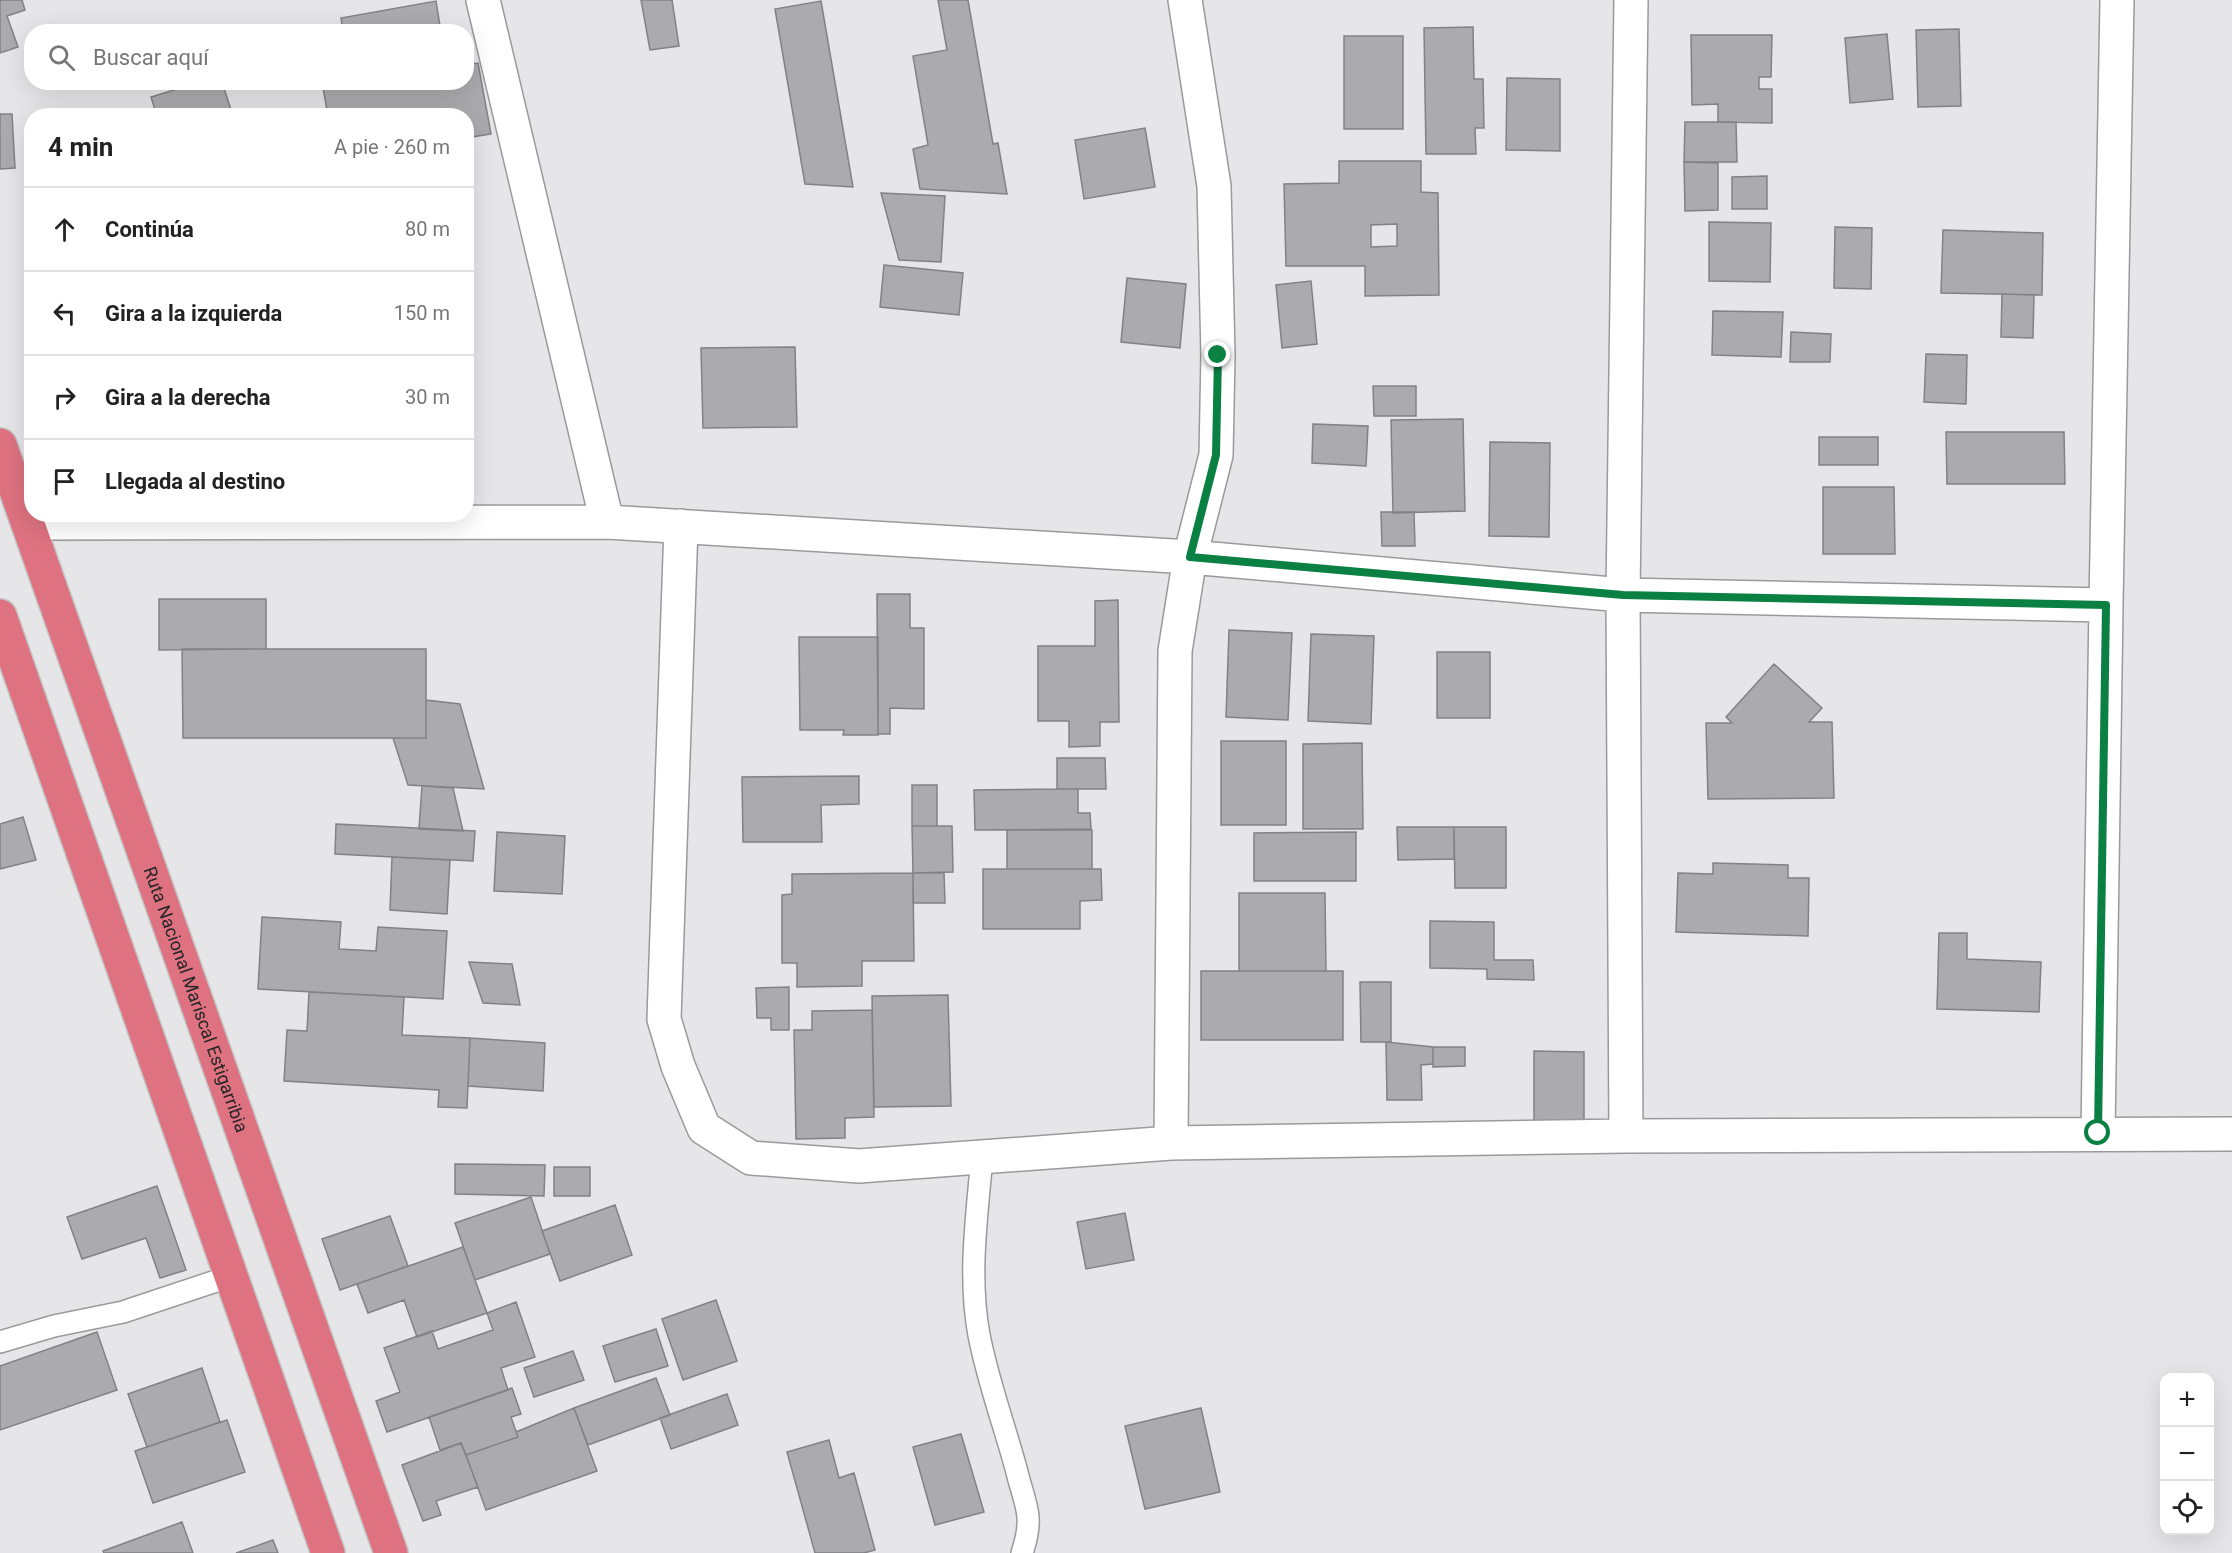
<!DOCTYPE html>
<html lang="es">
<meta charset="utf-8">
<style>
:root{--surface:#fff;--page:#f2f2f2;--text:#222;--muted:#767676;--line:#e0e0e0}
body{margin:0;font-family:Roboto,sans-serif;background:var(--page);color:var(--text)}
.controls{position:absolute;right:18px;bottom:18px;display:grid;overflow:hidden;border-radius:12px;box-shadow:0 6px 24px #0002}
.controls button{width:54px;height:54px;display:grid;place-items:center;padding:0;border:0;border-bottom:2px solid var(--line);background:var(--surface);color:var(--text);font:30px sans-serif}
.stop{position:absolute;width:18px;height:18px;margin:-14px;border:4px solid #0b8043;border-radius:50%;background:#fff}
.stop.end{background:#0b8043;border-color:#fff;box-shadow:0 2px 6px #0008}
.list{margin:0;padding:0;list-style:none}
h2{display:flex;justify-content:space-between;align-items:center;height:78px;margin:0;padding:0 24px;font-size:26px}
h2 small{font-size:20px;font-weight:400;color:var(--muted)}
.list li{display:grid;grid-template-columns:39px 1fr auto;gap:18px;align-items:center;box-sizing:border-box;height:84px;padding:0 24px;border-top:2px solid var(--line)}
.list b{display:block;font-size:22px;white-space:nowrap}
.list em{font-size:20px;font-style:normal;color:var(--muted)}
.icon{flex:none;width:33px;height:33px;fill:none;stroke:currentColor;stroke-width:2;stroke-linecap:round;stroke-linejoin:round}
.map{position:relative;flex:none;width:2232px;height:1553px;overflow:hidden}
.search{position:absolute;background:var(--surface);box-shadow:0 6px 24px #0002;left:24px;top:24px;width:450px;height:66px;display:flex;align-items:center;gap:15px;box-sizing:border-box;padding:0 21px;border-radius:24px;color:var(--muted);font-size:22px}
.panel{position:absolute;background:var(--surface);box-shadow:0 6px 24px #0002;left:24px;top:108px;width:450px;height:414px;border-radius:24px}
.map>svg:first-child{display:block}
</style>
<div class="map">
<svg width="2232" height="1553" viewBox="0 0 2232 1553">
<rect width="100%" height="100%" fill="#e6e6e9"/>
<path fill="#ababad" stroke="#828285" stroke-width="1.5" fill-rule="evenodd" d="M0,0H22L25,10L7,16L18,47L0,53Z
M641,0H672L679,46L650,50Z
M938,0H968L993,144L998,143L1007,194L920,189L913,149L928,145L913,56L947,50Z
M436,1L441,32H343L341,18Z
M821,1L853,187L805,184L775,9Z
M1473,27L1474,79H1483L1484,128H1475L1476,154H1426L1424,28Z
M1959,29L1961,106L1918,107L1916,30Z
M1887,34L1893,99L1850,103L1845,38Z
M1691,35H1772L1771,77H1759V89H1772V123L1718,122V104L1692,105Z
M1344,36H1403V129H1344Z
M478,63L491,134L466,138V116H328L322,82H466V65Z
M1507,78L1560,79V151L1506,150Z
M200,82H222L233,116H157L151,97Z
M0,114H12L15,168L0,169Z
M1685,122H1736L1737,162H1684Z
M1145,128L1155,187L1084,199L1075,140Z
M1339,161H1421V192L1438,193L1439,295L1365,296V266H1286L1284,184L1339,183ZM1397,224V246L1371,247V225Z
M1684,162L1718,163V210L1685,211Z
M1767,176V209H1732V177Z
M881,193L945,196L941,262L899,260Z
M1709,222L1771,223L1770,282L1709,281Z
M1835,227L1872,228L1871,289L1834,288Z
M1943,230L2043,233L2042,295L1941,293Z
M884,265L963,273L959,315L880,307Z
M1127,278L1186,284L1180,348L1121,342Z
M1311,281L1317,344L1282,348L1276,285Z
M2002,294L2034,295L2033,338L2001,337Z
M1713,311L1783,312L1781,357L1712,355Z
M1791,332L1831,334L1830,362H1790Z
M795,347L797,427L703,428L701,348Z
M1926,354L1967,355L1966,404L1924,402Z
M1373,386H1416V416H1374Z
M1463,419L1465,511L1393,513L1391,420Z
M1313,424L1368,426L1366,466L1312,463Z
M1946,432H2064L2065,484H1947Z
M1819,437H1878V465H1819Z
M1490,442L1550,443L1549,537L1489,536Z
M1823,487H1894L1895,554H1823Z
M1381,512H1414L1415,546H1382Z
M877,594H910V628H924V709L890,708V734H878Z
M159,599H266V649L159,650Z
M1118,600L1119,722H1100V746L1069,747V721H1038V646H1095V601Z
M1229,630L1292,633L1288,720L1226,717Z
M1311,634L1374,636L1371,724L1308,721Z
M799,637H878V735H843L844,730H800Z
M182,649H426V738H183Z
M1437,652H1490V718H1437Z
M1774,664L1822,708L1809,722H1832L1834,798L1708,799L1706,723H1732L1726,717Z
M426,700L460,704L484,789L408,785L393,738H426Z
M1221,741H1286V825H1221Z
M1362,743L1363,829H1303V744Z
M1057,758H1105L1106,789H1057Z
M859,776V804L821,805L822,842H743L742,777Z
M912,785H937V826H912Z
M422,786L453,788L463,831L419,829Z
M1057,789H1078V813H1090L1091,829L975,830L974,790Z
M23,817L36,860L0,869V824Z
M336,824L475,831L473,861L335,854Z
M912,826H952L953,872L913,873Z
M1397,827H1454V859L1398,860Z
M1454,827H1506V888H1455Z
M1007,830H1092V869H1007Z
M497,832L565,836L562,894L494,891Z
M1356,832V881H1254V833Z
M392,857L450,860L447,914L390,910Z
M1713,863L1788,865V878H1809L1808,936L1676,932L1678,873L1713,874Z
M983,869H1101L1102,900L1080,901V929H983Z
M913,873H944L945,903H913Z
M913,873L914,961H862V986L797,987V963H782V895L792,894V874Z
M1239,893H1325L1326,971H1239Z
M262,917L341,922L339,949L376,951L378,927L447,931L443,999L258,989Z
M1430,921L1494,922V960H1533L1534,980L1487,979V969L1430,968Z
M1939,933H1967V959L2041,962L2039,1012L1937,1009Z
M469,962L512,964L520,1005L483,1003Z
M1201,971H1343V1040H1201Z
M1360,982H1391V1042H1361Z
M789,987V1030H771V1018H757L756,988Z
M309,992L404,997L402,1035L470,1038L467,1108L438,1107L439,1090L284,1081L287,1030L307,1031Z
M948,995L951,1106L874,1107L872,996Z
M872,1010L874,1117L845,1118V1138L796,1139L794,1030H812V1011Z
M470,1038L545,1043L543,1091L468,1086Z
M1386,1042L1433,1047V1067V1064L1421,1065L1422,1100H1387Z
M1433,1047H1465V1066L1433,1067Z
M1534,1051L1584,1052V1125H1534Z
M455,1164L545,1165L544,1196L455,1194Z
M554,1167H590V1196H554Z
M157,1186L186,1270L160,1278L146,1238L82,1259L67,1217Z
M531,1197L550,1254L475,1280L455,1223Z
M615,1205L632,1255L560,1281L542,1231Z
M1125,1213L1134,1260L1086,1269L1077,1222Z
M390,1216L408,1266L340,1290L322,1239Z
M463,1247L487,1313L417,1337L404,1300L368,1313L357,1284Z
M716,1300L737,1361L683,1380L662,1319Z
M516,1302L535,1357L501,1368L508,1390L387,1432L376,1401L400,1392L384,1348L432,1331L438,1349L493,1330L487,1313Z
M656,1329L668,1366L615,1382L603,1346Z
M97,1332L117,1390L0,1430V1366Z
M573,1351L584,1380L534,1397L524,1368Z
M202,1368L220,1422L147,1447L128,1394Z
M656,1378L670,1415L588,1445L574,1408Z
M512,1388L521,1414L511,1417L518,1437L466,1455L461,1443L440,1450L429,1417Z
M727,1394L738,1425L671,1449L660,1418Z
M574,1408L597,1471L486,1510L466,1455L518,1437L516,1432Z
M1201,1408L1220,1492L1145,1509L1125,1426Z
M227,1420L245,1472L153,1503L135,1451Z
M961,1434L984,1512L935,1525L913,1447Z
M829,1440L839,1478L854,1473L875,1550L864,1553H815L787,1452Z
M461,1443L478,1487L436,1501L441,1515L423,1521L402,1465Z
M182,1522L193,1553H104L103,1551Z
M273,1540L278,1553H236Z"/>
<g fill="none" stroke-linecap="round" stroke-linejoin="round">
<g stroke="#9a9a9d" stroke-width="24">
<path id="lane" d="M982,1157C977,1216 968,1276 979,1335C988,1382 1005,1427 1017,1472C1020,1486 1027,1503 1028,1517C1029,1529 1026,1541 1022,1553
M0,1342L54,1326L123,1312L231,1276"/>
</g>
<g stroke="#9a9a9d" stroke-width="36">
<path id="street" d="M483,0L607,522
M29,523L607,522L1190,557L1623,595L2106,605
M681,526L664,1019L678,1066L704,1128L751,1158L859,1166L1171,1143L1626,1136L2232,1134
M2098,1133L2106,605L2117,0
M1626,1136L1623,595L1631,0
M1171,1143L1175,651L1190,557L1216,455L1218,355L1214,186L1185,0"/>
</g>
<g stroke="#c2c2c2" stroke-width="36">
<g id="highway">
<path id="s1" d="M0,445L391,1553"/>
<path d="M0,616L328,1553"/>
</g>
</g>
<use href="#lane" stroke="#fff" stroke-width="21"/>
<use href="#street" stroke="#fff" stroke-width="33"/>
<use href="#highway" stroke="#de7280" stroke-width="33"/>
</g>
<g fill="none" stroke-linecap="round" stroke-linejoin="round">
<path stroke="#0b8043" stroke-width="8" d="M1218,355L1216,455L1190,557L1623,595L2106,605L2098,1133"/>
</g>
<g text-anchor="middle" stroke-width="6" stroke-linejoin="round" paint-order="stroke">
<g font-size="18" fill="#252526" stroke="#e6e6e9">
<text dy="6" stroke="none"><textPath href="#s1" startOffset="588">Ruta Nacional Mariscal Estigarribia</textPath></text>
</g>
</g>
</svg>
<div class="controls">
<button>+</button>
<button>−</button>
<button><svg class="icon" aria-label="locate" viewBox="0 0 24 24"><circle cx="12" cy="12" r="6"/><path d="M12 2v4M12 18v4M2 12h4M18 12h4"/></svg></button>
</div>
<div class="stop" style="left:2098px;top:1133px"></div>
<div class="stop end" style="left:1218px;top:355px"></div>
<div class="search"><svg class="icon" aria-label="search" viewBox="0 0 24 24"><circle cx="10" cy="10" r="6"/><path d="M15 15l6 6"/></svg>Buscar aquí</div>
<section class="panel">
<h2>4 min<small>A pie · 260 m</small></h2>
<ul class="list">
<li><svg class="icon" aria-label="ahead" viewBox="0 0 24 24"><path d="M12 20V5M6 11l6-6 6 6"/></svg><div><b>Continúa</b></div><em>80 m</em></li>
<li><svg class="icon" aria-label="left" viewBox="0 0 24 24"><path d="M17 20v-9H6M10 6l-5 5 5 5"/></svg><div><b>Gira a la izquierda</b></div><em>150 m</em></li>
<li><svg class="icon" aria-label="right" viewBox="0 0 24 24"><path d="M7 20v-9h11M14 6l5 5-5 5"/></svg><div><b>Gira a la derecha</b></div><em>30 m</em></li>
<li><svg class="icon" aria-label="arrive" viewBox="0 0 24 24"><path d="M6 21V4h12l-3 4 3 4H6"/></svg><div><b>Llegada al destino</b></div></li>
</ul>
</section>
</div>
